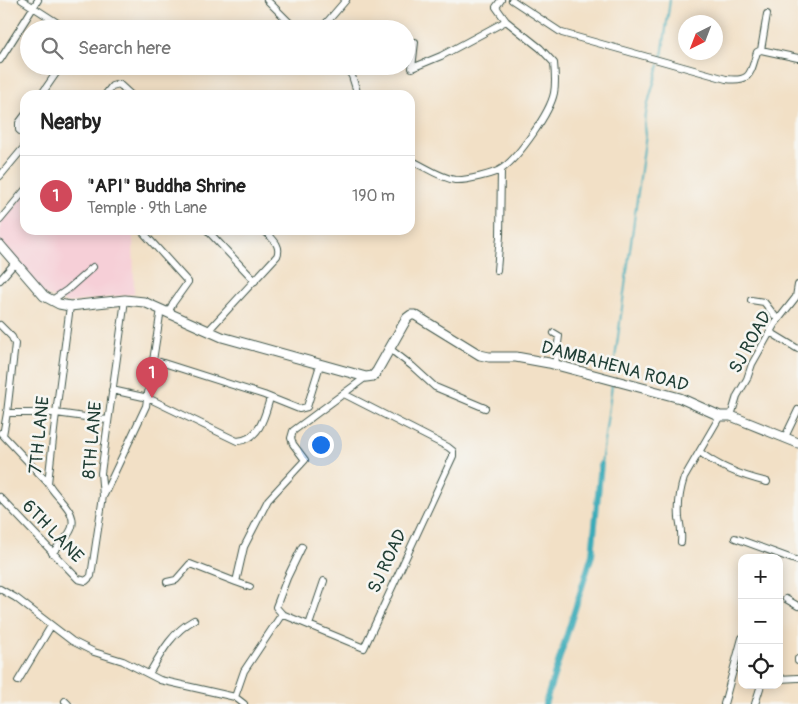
<!DOCTYPE html>
<meta charset="utf-8">
<style>
:root{--surface:#fff;--page:#f2f2f2;--text:#222;--muted:#767676;--line:#e0e0e0;--accent:#d1495b}
body{margin:0;font-family:Pangolin,sans-serif;background:var(--page);color:var(--text)}
.controls{position:absolute;right:15px;bottom:15px;display:grid;overflow:hidden;border-radius:10px;box-shadow:0 2px 12px #0003}
.controls button{width:45px;height:45px;display:grid;place-items:center;padding:0;border:0;border-bottom:1px solid var(--line);background:var(--surface);color:var(--text);font:25px sans-serif}
.compass{position:absolute;left:678px;top:15px;width:45px;height:45px;border-radius:50%;background:var(--surface);box-shadow:0 2px 12px #0003;rotate:222deg}
.you{position:absolute;left:320px;top:444px;width:18px;height:18px;margin:-12px;border:4px solid #fff;border-radius:50%;background:#1a73e8;box-shadow:0 0 0 8px #1a73e833}
.badge{display:grid;place-items:center;width:32px;height:32px;border-radius:50%;background:var(--accent);color:#fff;font-size:16px;font-weight:700}
.pin{position:absolute;translate:-50% -41px;filter:drop-shadow(0 1px 2px #0008)}
.pin::after{content:'';position:absolute;top:26px;width:18px;height:15px;background:inherit;clip-path:polygon(0 0,100% 0,50% 100%)}
.list{margin:0;padding:0;list-style:none}
h2{display:flex;justify-content:space-between;align-items:center;height:65px;margin:0;padding:0 20px;font-size:21px}
h2 small{font-size:16px;font-weight:400;color:var(--muted)}
.list li{display:grid;grid-template-columns:32px 1fr auto;gap:15px;align-items:center;box-sizing:border-box;height:80px;padding:0 20px;border-top:1px solid var(--line)}
.list b{display:block;font-size:19px;white-space:nowrap}
.list p{margin:0;font-size:16px;white-space:nowrap;color:var(--muted)}
.list em{font-size:16px;font-style:normal;color:var(--muted)}
.icon{flex:none;width:28px;height:28px;fill:none;stroke:currentColor;stroke-width:2;stroke-linecap:round;stroke-linejoin:round}
.map{position:relative;flex:none;width:798px;height:704px;overflow:hidden}
.search{position:absolute;background:var(--surface);box-shadow:0 2px 12px #0003;left:20px;top:20px;width:395px;height:55px;display:flex;align-items:center;gap:12px;box-sizing:border-box;padding:0 18px;border-radius:28px;color:var(--muted);font-size:19px}
.panel{position:absolute;background:var(--surface);box-shadow:0 2px 12px #0003;left:20px;top:90px;width:395px;height:145px;border-radius:15px}
.map>svg:first-child{display:block}
</style>
<div class="map">
<svg width="798" height="704" viewBox="0 0 798 704">
<rect width="100%" height="100%" fill="#f6f6f2"/>
<filter id="ink" filterUnits="userSpaceOnUse"><feTurbulence type="fractalNoise" baseFrequency=".02" numOctaves="2"/><feDisplacementMap in="SourceGraphic" scale="10" xChannelSelector="R" yChannelSelector="G"/><feConvolveMatrix kernelMatrix="1 2 1 2 8 2 1 2 1" color-interpolation-filters="sRGB"/></filter>
<filter id="wash" filterUnits="userSpaceOnUse"><feTurbulence type="fractalNoise" baseFrequency=".0096" numOctaves="4" result="noise"/><feDisplacementMap in="SourceGraphic" scale="20" xChannelSelector="R" yChannelSelector="G"/><feGaussianBlur stdDeviation="1.12" result="paint"/><feColorMatrix in="noise" values="0 0 0 0 0 0 0 0 0 0 0 0 0 0 0 0 0 1.4 0 .05"/><feComposite in="paint" operator="in"/></filter>
<g filter="url(#wash)">
<rect width="100%" height="100%" fill="#f2e0c6"/>
<path fill="#f6cfd7" d="M25,194V230H133L134,294L68,303L44,294L0,247V223Z"/>
<g fill="none" stroke-linecap="round" stroke-linejoin="round">
<path stroke="#3babb8" stroke-width="2" d="M662,57L670,0
M613,373L646,134C642,112 654,86 659,65
M601,464L612,385"/>
<path stroke="#3babb8" stroke-width="6" d="M545,704L592,555L601,464"/>
</g>
</g>
<g filter="url(#ink)">
<g fill="none" stroke-linecap="round" stroke-linejoin="round">
<g stroke="#3f554a" stroke-width="8">
<path id="minor" d="M22,0L67,29
M267,0L296,29
M512,0L562,33L726,79C752,82 750,73 757,52L761,50L798,58
M321,29L346,0
M415,42L412,68L441,56L506,21
M761,50L767,14
M0,60L38,0
M345,66L352,76L358,95
M41,95L61,66
M105,95L112,86L119,84L131,95
M25,115L19,123V130L25,135
M410,160C424,166 440,178 455,180C465,181 495,174 503,168C519,156 550,113 554,93C556,83 555,73 554,63L540,48L506,21L496,7L501,0
M0,176L25,146
M0,220L25,190
M141,230L188,282L173,303L168,313
M207,230L255,281
M497,270L500,236L501,170
M0,280L15,263
M52,300L67,290L93,267
M751,300L764,302L778,320
M0,325L12,337L15,344L7,413L3,435
M208,331L277,256C282,245 271,238 264,230
M770,332L798,349
M554,333L559,336L555,365
M390,349L412,366L435,387L485,408
M154,360L264,395L299,409L307,407L320,365
M112,390L148,398L237,441C260,440 265,415 270,398
M7,413H56L107,420
M731,416L737,396L747,379L752,364L774,325L796,297L798,285
M1,433L48,483
M785,437L798,410
M700,452C719,468 743,476 767,482
M104,495L146,406L161,309
M0,497L78,579L86,581L91,576L103,496L101,473L125,300
M735,538L798,561
M681,542C682,532 681,528 679,518C678,505 680,490 684,478L720,416
M302,547L287,578L276,607L282,614L364,648L453,456V451L448,447L344,394
M52,553C66,538 82,526 66,506C60,498 53,492 48,483L56,413L70,306
M167,582L176,580L190,564L236,582
M250,587L236,582L244,547L268,500L305,460L293,444L291,438L293,431L366,377
M0,589L16,598L72,641L94,652L123,661L160,680L235,697L244,704
M786,599L798,606
M309,625L324,581
M798,659V661
M149,674C161,653 172,632 194,620
M779,679L798,678
M18,681L51,626
M235,697L244,671L282,614
M65,701L68,704
M724,704L742,638
M755,704L761,685"/>
</g>
<g stroke="#3f554a" stroke-width="11">
<path id="tertiary" d="M0,245L44,296L59,304L70,306L125,300L144,302L222,337L366,377L373,376L377,371L407,318L411,315H415L480,355L489,357H516L549,363L680,398L720,416H731L798,443"/>
</g>
<use href="#minor" stroke="#fff" stroke-width="6"/>
<use href="#tertiary" stroke="#fff" stroke-width="9"/>
</g>
</g>
<g text-anchor="middle" stroke-width="5" stroke-linejoin="round" paint-order="stroke">
<g font-size="18" fill="#1f3d34" stroke="#f6f6f2">
<text transform="translate(750 342) rotate(-61)" y="6">SJ ROAD</text>
<text transform="translate(615 366) rotate(15)" y="6">DAMBAHENA ROAD</text>
<text transform="translate(39 435) rotate(-84)" y="6">7TH LANE</text>
<text transform="translate(92 440) rotate(-85)" y="6">8TH LANE</text>
<text transform="translate(53 531) rotate(46)" y="6">6TH LANE</text>
<text transform="translate(387 561) rotate(-65)" y="6">SJ ROAD</text>
</g>
</g>
</svg>
<div class="controls">
<button>+</button>
<button>−</button>
<button><svg class="icon" aria-label="locate" viewBox="0 0 24 24"><circle cx="12" cy="12" r="6"/><path d="M12 2v4M12 18v4M2 12h4M18 12h4"/></svg></button>
</div>
<svg class="compass" viewBox="-18 -18 36 36"><path d="M0-13l5 13h-10z" fill="#e53935"/><path d="M0 13l5-13h-10z" fill="#767676"/></svg>
<div class="you"></div>
<div class="pin badge" style="left:152px;top:398px">1</div>
<div class="search"><svg class="icon" aria-label="search" viewBox="0 0 24 24"><circle cx="10" cy="10" r="6"/><path d="M15 15l6 6"/></svg>Search here</div>
<section class="panel">
<h2>Nearby<small></small></h2>
<ul class="list">
<li><span class="badge">1</span><div><b>&quot;API&quot; Buddha Shrine</b><p>Temple · 9th Lane</p></div><em>190 m</em></li>
</ul>
</section>
</div>
